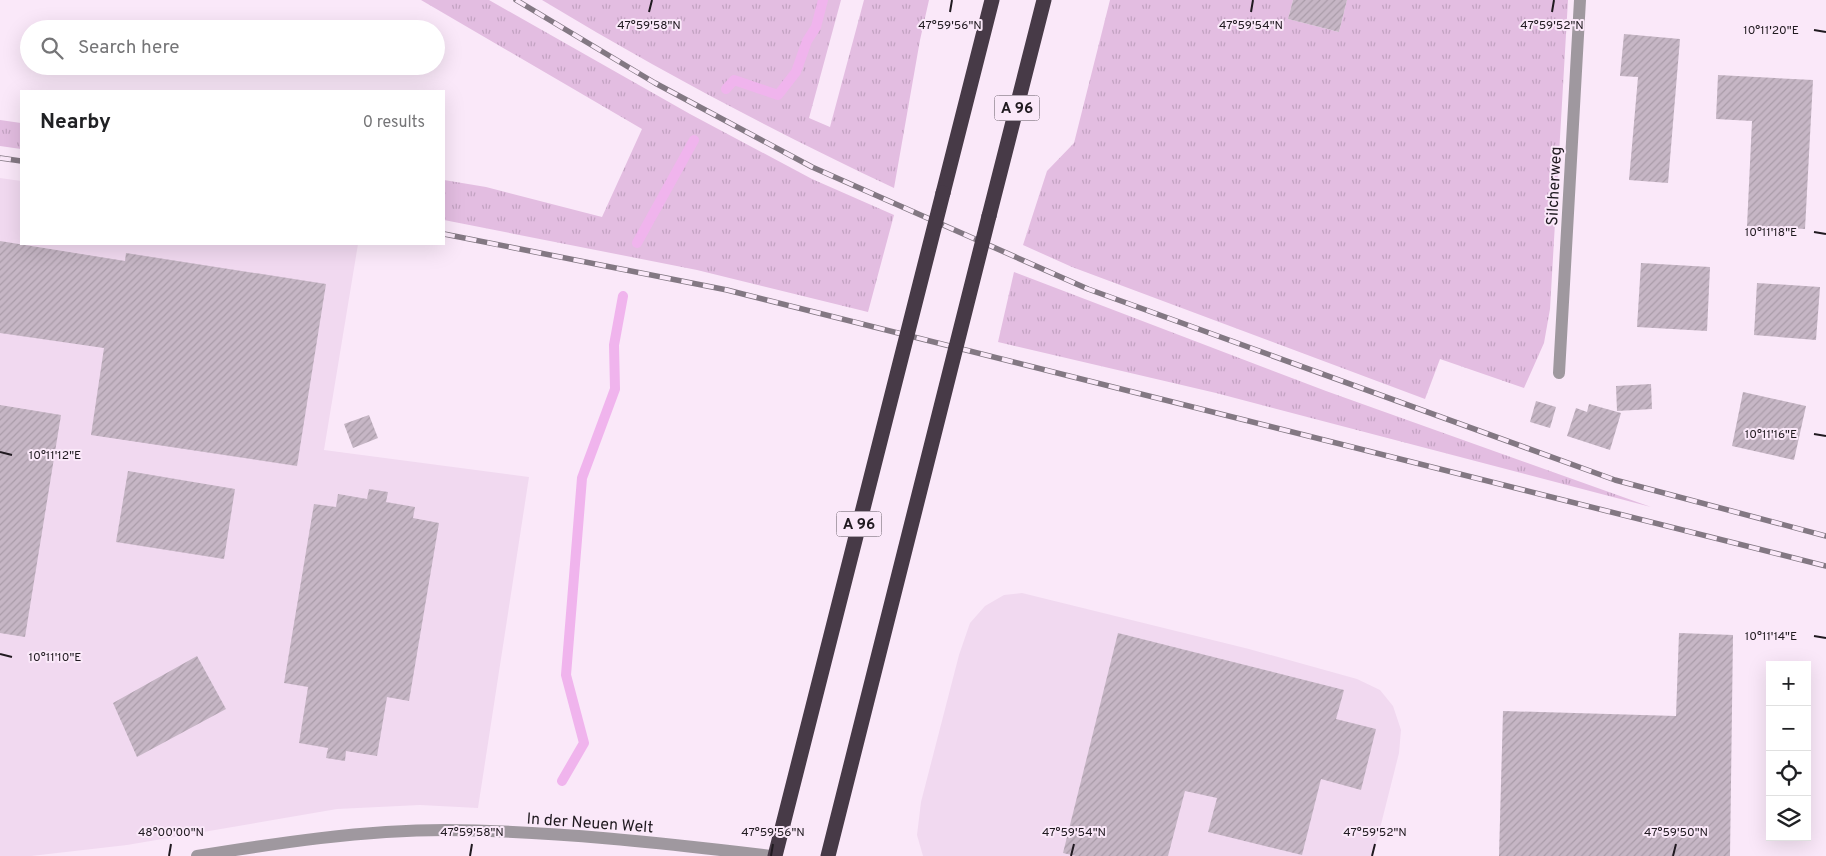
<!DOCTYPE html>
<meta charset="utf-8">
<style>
:root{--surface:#fff;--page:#f6f6f6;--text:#202124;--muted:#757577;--line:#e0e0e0}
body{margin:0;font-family:Overpass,sans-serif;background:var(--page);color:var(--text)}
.controls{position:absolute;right:15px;bottom:15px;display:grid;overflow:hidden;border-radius:0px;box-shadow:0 5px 20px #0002}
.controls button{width:45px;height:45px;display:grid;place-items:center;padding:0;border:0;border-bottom:1px solid var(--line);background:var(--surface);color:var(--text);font:25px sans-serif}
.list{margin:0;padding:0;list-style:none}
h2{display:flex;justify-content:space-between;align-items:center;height:65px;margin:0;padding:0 20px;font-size:21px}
h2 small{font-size:16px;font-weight:400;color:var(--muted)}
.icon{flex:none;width:28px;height:28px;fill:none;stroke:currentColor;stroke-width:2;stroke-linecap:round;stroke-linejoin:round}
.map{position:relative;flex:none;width:1826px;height:856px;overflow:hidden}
.search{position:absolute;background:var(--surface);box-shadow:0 5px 20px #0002;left:20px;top:20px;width:425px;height:55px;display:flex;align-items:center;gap:12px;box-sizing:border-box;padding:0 18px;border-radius:28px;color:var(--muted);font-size:19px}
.panel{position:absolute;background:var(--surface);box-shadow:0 5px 20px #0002;left:20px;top:90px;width:425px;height:155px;border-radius:0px}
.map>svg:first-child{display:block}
</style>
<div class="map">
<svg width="1826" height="856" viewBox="0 0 1826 856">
<defs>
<pattern id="grass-tufts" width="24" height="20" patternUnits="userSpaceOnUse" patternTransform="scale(1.25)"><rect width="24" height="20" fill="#e3bde1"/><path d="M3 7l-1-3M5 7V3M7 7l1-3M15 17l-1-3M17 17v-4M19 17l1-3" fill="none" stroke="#c2a2c1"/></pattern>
<pattern id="building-hatch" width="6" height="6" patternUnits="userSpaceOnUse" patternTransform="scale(1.25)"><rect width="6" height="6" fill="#c6b6c5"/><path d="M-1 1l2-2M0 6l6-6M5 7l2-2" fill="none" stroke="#aa9ca9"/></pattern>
</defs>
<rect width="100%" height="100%" fill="#fae8f9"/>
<path fill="#f1d9f0" d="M0,178L21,181V244H358L324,450L529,477L478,808L420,805L337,809L127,845L31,856H0Z
M1022,593L1249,649L1357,679L1380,690L1393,706L1401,730L1399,753L1373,856H923L917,835L921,802L959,655L970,623L985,606L1004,595Z"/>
<path fill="url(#grass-tufts)" d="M421,0H489L690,114L812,179L894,215L868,312L697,270L444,220V180L486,187L602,217L642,129Z
M542,0H841L809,118L830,127L864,0H929L920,40L894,188C773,131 656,69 542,0Z
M1110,0H1293L1288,19L1339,32L1347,0H1568L1550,309L1544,343L1524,388L1440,359L1425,399L1072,267L1023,245L1047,171L1074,143Z
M0,120L21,123V149L0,146Z
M1014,272L1326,391L1651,507L1216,393L998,342Z"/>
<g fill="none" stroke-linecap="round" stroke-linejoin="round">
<path stroke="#f0b4ed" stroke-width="10" d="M726,89L734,80L778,95L796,72L807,41L816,27L823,0
M637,243L694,140
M562,781L584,743L566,675L582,478L615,389L614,345L623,296"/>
</g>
<path fill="url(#building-hatch)" d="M1293,0H1347L1339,32L1288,19Z
M1624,34L1680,39L1668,183L1629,180L1638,77L1620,76Z
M1718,75L1813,80L1805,229L1747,226L1752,121L1716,119Z
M0,241L125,261L126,253L326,284L297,466L91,435L104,348L0,333Z
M1641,263L1710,267L1707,331L1637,327Z
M1757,283L1820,287L1816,340L1754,335Z
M1651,384L1652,409L1617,411L1616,386Z
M1743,392L1806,406L1794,460L1732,446Z
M1536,401L1556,407L1550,428L1530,422Z
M1589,404L1621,413L1610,450L1567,436L1576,408L1587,412Z
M0,405L61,415L25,637L0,633Z
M369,415L378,438L353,448L344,424Z
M128,471L235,489L224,559L116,542Z
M369,489L388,492L386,502L415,507L413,518L439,523L409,701L387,697L377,756L346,751L345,761L326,758L328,748L299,743L308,687L284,683L314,504L336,507L338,494L367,499Z
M1118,633L1344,690L1336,719L1376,729L1361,790L1321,779L1302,855L1208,832L1217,798L1185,791L1168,856H1076L1063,853Z
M1679,633L1733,635L1730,856H1499L1503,711L1676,716Z
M197,656L226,709L137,757L113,703Z"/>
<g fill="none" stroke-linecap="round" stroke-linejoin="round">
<path stroke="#9f989f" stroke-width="12" d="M1559,373L1580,0"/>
<path stroke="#9f989f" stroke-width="12" d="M197,856C278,843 362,830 445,830C554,831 663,843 772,856"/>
<path stroke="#473a47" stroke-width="15" d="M943,193L992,0
M989,216L1044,0"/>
<g stroke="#837883" stroke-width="5.5">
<path id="rail" d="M516,0L655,83L812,167L1088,289L1615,480L1826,536
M0,158L21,161
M444,234L727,290L1826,566"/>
</g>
<use href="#rail" stroke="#fae8f9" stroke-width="4" stroke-dasharray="11" stroke-linecap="butt"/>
<path stroke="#473a47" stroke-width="15" d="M775,856L943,193
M828,856L989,216"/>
</g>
<path fill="none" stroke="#201a20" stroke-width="2" d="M649,12L652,0M950,12L952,0M1251,12L1253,0M1552,12L1554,0M1814,30L1826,32M1814,232L1826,234M1814,434L1826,436M0,452L12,455M1814,636L1826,638M0,654L12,657M169,856L171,844M470,856L472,844M771,856L773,844M1071,856L1074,844M1372,856L1375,844M1673,856L1676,844"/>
<g text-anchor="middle" stroke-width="4" stroke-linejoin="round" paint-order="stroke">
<g fill="#fae8f9" stroke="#615861" stroke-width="1">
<rect x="994.5" y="95.5" width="45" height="25" rx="4"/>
<rect x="836.5" y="511.5" width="45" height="25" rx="4"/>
</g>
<g font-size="15" font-weight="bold" fill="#201a20">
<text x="1017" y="113">A 96</text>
<text x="859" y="529">A 96</text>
</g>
<g font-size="16" fill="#201a20" stroke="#fae8f9">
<text transform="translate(1553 186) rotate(-87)" y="6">Silcherweg</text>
<text transform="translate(590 822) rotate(4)" y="6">In der Neuen Welt</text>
</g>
</g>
<g font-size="12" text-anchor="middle" fill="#201a20" stroke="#fae8f9" stroke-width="4" stroke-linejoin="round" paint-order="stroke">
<text x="649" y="29">47°59'58"N</text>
<text x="950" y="29">47°59'56"N</text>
<text x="1251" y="29">47°59'54"N</text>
<text x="1552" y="29">47°59'52"N</text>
<text x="1771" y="34">10°11'20"E</text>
<text x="1771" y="236">10°11'18"E</text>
<text x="1771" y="438">10°11'16"E</text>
<text x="55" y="459">10°11'12"E</text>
<text x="1771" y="640">10°11'14"E</text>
<text x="55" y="661">10°11'10"E</text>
<text x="171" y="836">48°00'00"N</text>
<text x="472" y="836">47°59'58"N</text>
<text x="773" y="836">47°59'56"N</text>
<text x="1074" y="836">47°59'54"N</text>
<text x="1375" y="836">47°59'52"N</text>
<text x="1676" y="836">47°59'50"N</text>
</g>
</svg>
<div class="controls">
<button>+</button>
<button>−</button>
<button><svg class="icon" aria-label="locate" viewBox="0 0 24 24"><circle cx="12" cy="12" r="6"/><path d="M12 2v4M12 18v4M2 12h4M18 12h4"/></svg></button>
<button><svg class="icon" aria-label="layers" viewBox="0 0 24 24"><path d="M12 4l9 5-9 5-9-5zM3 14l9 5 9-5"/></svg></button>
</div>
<div class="search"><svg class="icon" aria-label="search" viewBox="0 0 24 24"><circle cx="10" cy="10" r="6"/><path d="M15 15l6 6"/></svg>Search here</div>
<section class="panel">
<h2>Nearby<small>0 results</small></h2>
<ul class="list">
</ul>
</section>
</div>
